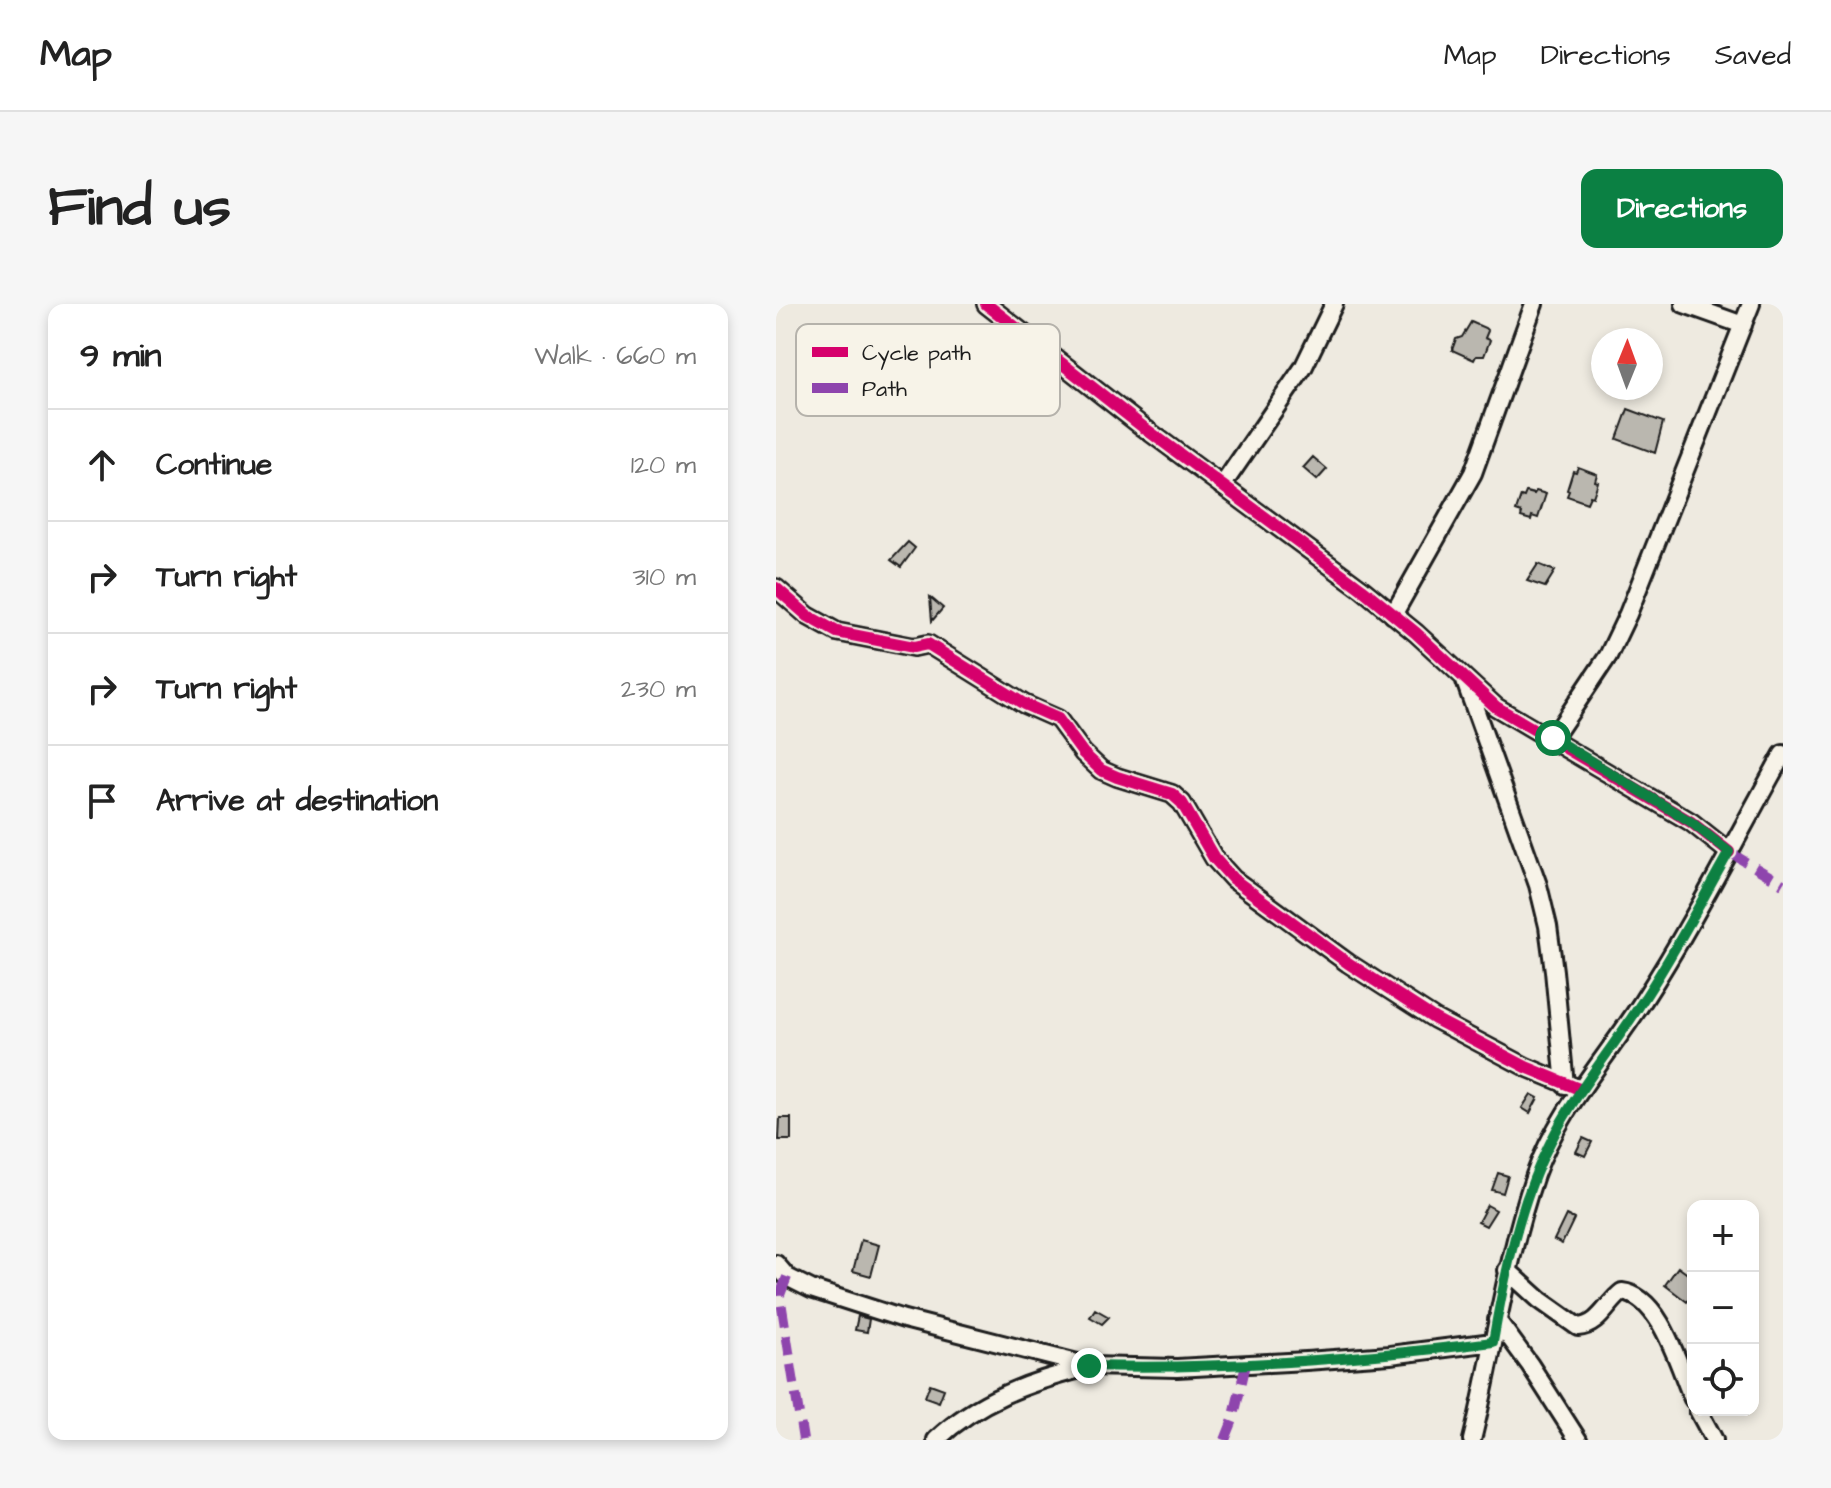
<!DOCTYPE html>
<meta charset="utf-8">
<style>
:root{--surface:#fff;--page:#f6f6f6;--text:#222;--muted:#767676;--line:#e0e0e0;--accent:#0b8043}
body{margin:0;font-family:"Architects Daughter",sans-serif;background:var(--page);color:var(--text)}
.controls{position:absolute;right:24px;bottom:24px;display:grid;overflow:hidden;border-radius:16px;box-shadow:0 4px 12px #0003}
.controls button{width:72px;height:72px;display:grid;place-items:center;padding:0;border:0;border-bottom:2px solid var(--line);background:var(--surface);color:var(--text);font:40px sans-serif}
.compass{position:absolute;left:815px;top:24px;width:72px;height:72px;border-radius:50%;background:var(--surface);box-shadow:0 4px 12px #0003;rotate:1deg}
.stop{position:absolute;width:24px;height:24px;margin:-18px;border:6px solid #0b8043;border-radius:50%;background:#fff}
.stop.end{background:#0b8043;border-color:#fff;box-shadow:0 2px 8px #0008}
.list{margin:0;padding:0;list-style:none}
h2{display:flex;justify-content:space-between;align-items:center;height:104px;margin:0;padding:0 32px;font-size:34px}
h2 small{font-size:26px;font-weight:400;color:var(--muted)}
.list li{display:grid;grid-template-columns:52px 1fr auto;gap:24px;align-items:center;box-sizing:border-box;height:112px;padding:0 32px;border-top:2px solid var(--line)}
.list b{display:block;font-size:30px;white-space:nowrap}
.list em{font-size:26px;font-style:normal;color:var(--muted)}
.icon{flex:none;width:44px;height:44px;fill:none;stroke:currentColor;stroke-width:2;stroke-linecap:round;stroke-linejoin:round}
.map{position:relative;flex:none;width:1007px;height:1136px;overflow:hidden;border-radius:16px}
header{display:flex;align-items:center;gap:48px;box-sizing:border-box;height:112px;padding:0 40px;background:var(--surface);border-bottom:2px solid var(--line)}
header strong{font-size:38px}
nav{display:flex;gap:44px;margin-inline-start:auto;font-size:28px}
.intro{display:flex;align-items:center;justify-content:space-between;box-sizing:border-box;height:192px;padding:0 48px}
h1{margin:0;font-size:56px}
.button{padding:20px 36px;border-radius:16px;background:var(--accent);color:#fff;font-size:28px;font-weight:700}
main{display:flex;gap:48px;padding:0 48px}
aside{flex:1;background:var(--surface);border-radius:16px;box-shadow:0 4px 12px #0003}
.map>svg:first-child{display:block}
</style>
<header>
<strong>Map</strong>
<nav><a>Map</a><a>Directions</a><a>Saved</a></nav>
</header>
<div class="intro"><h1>Find us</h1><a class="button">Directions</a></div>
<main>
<aside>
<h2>9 min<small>Walk · 660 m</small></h2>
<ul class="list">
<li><svg class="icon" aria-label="ahead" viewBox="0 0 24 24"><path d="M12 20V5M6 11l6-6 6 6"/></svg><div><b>Continue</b></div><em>120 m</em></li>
<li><svg class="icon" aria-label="right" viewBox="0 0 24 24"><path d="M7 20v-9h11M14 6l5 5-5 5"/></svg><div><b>Turn right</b></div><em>310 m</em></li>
<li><svg class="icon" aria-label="right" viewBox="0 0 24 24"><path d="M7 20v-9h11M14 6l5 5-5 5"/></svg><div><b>Turn right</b></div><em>230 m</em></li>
<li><svg class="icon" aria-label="arrive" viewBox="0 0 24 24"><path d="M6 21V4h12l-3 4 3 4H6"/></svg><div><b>Arrive at destination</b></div></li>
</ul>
</aside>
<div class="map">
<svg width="1007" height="1136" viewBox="0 0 1007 1136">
<rect width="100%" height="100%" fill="#eeeae0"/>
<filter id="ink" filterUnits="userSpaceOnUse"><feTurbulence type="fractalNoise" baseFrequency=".0125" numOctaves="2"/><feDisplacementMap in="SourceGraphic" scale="16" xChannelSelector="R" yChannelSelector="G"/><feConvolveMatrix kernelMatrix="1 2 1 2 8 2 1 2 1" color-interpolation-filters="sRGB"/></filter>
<g filter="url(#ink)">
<path fill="#bab7af" stroke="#1c1c1c" stroke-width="2" d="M695,18L709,24L712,27L709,34L714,36L708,52H700L698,56L676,46L680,35L686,33Z
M852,105L887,118L879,149L841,135Z
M537,153L551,165L541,176L527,164Z
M802,163L821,170L819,177L822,178L817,193L814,192L811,199L791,192L793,187L791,186L797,167L800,168Z
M760,187L770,190L762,214L756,212L755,216L745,213L746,209L740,207L745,192L748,193L750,188L758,190Z
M132,238L139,244L125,263L115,256Z
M762,260L779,267L769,283L751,277Z
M154,293L167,304L156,317Z
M755,790L762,794L754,809L746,804Z
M4,814H15V836H3Z
M807,834L816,838L809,852L800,848Z
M722,869L732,872L727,889L716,886Z
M711,901L720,906L710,922L702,918Z
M790,911L798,915L786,940L778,936Z
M85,936L103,941L95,972L77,967Z
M902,963L917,974V991L911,998L889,981Z
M319,1005L333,1013L326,1020L314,1013Z
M82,1012L93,1015L91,1028L79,1026Z
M154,1080L168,1085L163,1098L149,1093Z"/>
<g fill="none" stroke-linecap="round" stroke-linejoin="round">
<g stroke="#1c1c1c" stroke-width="22">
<path id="minor" d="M210,0L367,123L586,285L640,329L720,403L915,518L953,548
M908,0L967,21
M446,182L527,64L558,0
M0,284L32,312L61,328L138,343L152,340L248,400L282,415L307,449L325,466L341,473L396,490L406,499L438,554L457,575L572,659L659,715L750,763L803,785
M617,311L697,169L758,0
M689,377L762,581L772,622L778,667L789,781
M777,434L832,352L852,310L975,0
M0,960L11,973L35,985L128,1015L313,1062L401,1064L530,1057L614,1051L717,1038
M731,966L764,996L802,1023C823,1022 831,999 846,988C885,992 903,1064 917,1095
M721,1016L754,1061L802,1136
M922,1106L938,1136
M160,1136C202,1096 253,1078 308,1064
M696,1136C718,1048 729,958 759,871C782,806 830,755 867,697C918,618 961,532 1007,450"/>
</g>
<use href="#minor" stroke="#f7f3e8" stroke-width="16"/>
<path stroke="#8e44ad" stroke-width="10" stroke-dasharray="20 10" stroke-linecap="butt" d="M953,548L1007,580
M11,973L4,991L27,1136
M449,1136L457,1116L470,1060"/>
<g stroke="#f7f3e8" stroke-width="17">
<path id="cycleway" d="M210,0L367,123L586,285L640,329L720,403L915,518L953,548
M0,284L32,312L61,328L138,343L152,340L248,400L282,415L307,449L325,466L341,473L396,490L406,499L438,554L457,575L572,659L659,715L750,763L803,785"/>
</g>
<use href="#cycleway" stroke="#d6006c" stroke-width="12"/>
</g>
</g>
<g fill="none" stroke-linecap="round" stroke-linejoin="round" filter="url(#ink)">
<path stroke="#0b8043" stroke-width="10" d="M313,1062C448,1066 583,1055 717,1038C728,974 744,896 774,839C799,789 834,748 864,701C897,652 924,599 953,548L915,518L777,434"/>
</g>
<rect x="20" y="20" width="264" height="92" rx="12" fill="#f7f3e8" stroke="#b5b2ab" stroke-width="2"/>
<rect x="36" y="43" width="36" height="10" fill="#d6006c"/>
<rect x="36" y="79" width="36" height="10" fill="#8e44ad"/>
<g font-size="22" fill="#1c1c1c">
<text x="86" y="56">Cycle path</text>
<text x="86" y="92">Path</text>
</g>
</svg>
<div class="controls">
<button>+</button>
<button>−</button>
<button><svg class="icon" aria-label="locate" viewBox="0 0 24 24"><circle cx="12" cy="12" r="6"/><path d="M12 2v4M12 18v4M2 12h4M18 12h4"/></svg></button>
</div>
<svg class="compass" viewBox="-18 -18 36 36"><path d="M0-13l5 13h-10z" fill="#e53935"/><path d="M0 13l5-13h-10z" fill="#767676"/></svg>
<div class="stop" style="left:777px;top:434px"></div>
<div class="stop end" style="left:313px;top:1062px"></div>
</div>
</main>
